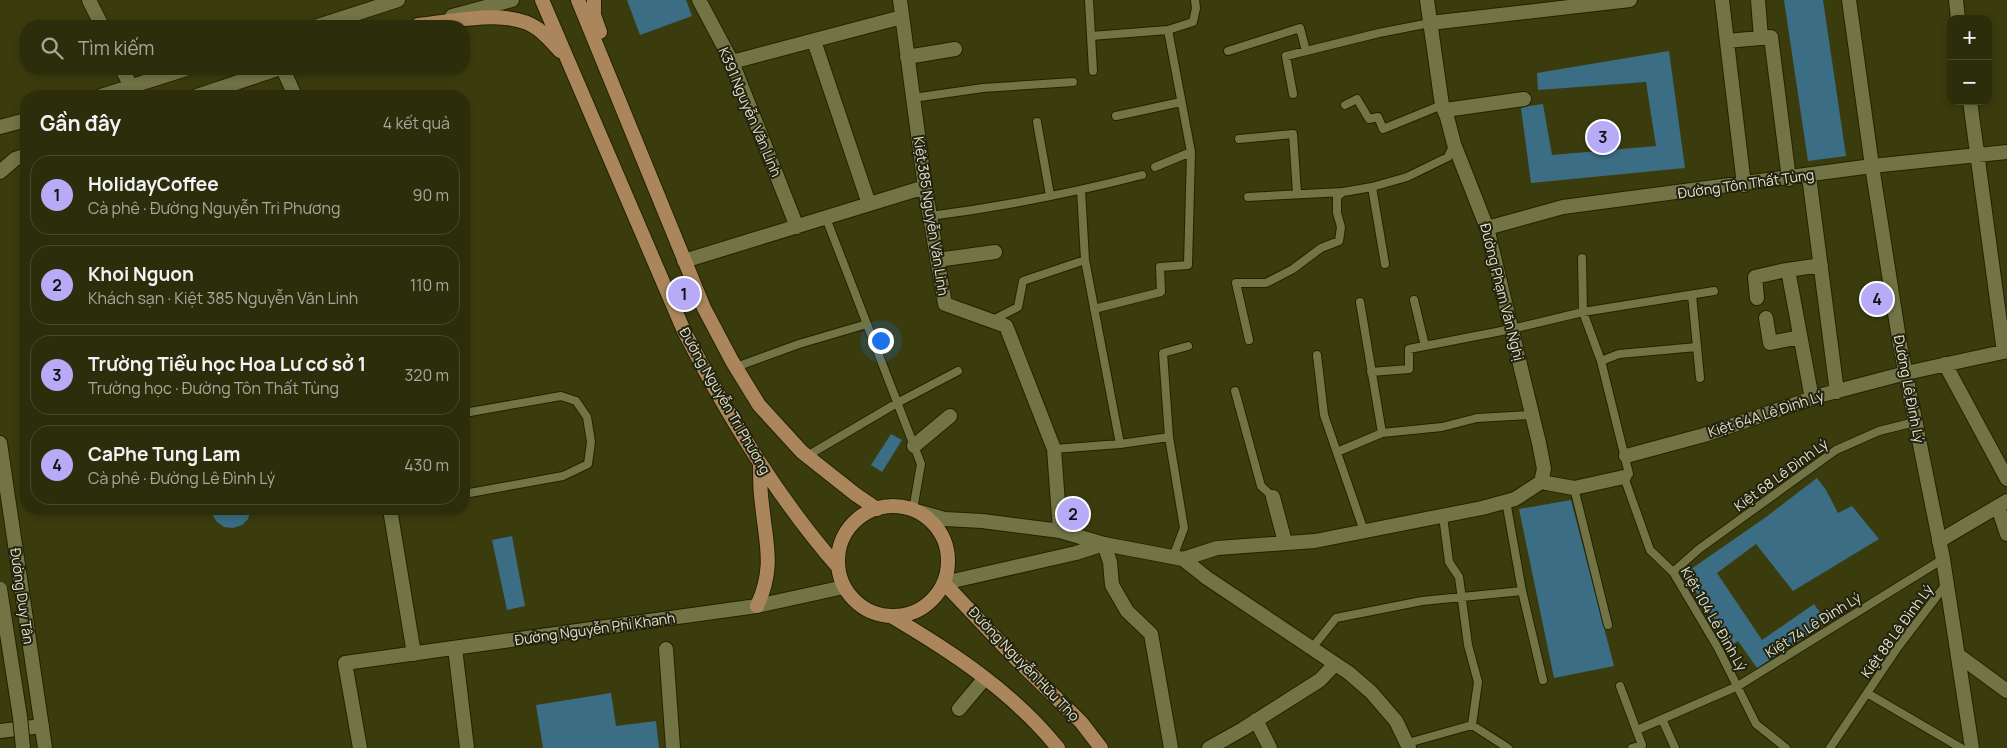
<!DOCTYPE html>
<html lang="vi">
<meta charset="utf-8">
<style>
:root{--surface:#2c2d0a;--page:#383918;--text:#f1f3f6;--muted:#a6a89c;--line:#48492b;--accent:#b7abf8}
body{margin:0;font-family:Manrope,sans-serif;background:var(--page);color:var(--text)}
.controls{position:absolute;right:15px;top:15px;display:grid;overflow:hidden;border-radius:10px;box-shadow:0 2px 8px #0003}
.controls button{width:45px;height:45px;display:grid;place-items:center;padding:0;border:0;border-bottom:1px solid var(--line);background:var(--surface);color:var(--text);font:25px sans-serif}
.you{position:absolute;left:880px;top:340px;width:18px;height:18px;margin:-12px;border:4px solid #fff;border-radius:50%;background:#1a73e8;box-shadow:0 0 0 8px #1a73e833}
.badge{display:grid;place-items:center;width:32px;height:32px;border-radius:50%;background:var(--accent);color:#111;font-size:16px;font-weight:700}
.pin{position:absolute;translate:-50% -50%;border:2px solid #fff;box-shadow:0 1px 5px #0006}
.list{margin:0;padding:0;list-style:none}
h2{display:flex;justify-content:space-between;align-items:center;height:65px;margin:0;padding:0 20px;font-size:21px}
h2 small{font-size:16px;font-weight:400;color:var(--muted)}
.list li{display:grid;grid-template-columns:32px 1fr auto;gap:15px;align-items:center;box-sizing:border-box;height:80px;margin:0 10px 10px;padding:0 10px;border:1px solid var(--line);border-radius:20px}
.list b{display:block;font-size:19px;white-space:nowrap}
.list p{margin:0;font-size:16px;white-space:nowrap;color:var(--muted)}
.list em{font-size:16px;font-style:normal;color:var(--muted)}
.icon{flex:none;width:28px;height:28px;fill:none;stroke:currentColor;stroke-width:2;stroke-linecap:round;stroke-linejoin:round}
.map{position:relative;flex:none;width:2007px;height:748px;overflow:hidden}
.search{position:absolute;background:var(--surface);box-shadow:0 2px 8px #0003;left:20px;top:20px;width:450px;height:55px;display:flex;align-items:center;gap:12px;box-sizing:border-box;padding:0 18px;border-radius:20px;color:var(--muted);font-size:19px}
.panel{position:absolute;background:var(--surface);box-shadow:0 2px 8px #0003;left:20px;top:90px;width:450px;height:425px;border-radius:20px}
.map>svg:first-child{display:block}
</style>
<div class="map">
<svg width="2007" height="748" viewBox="0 0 2007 748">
<rect width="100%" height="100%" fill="#3b3c0d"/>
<path fill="#3b6d84" d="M627,0H686L692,16L640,35Z
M1784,0H1823L1846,156L1808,161Z
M1669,51L1685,168L1531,183L1521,108L1530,106L1543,104L1552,155L1656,146L1646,82L1538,90L1537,73Z
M891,434L902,440L882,472L871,465Z
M1817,478L1826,490L1838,513L1852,506L1879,539L1793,591L1756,544L1717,573L1762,640L1814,604L1827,622L1757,668L1738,641L1732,645L1684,574L1766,517Z
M1571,500L1614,666L1554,678L1519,509Z
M210,509H251L248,519L242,525L233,528L224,527L216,521Z
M512,536L525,606L507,610L492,540Z
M611,693L616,726L656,721L659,748H543L536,705Z"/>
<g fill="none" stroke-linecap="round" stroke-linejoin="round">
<g stroke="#222201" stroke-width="10">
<path id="service" d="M1089,0L1093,71
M1091,36L1168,30
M1228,51L1300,28L1306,51
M1293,94L1286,56L1379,33L1430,23
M913,98L983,88L1073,82
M1345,105L1357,99L1369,119L1378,117L1383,129L1442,105
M1116,116L1181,102
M1037,122L1050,195
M1239,139L1293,134L1297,193
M1155,167L1191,152
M1372,187L1385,264
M1081,190L1085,260L1120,444
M1248,197L1343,192
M930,216C1001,207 1072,193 1142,175
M826,218L921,464L913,510
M1582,258L1583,312L1601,361
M1692,295L1700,378
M1414,300L1425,346
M1360,302L1382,433
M1094,309L1161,292L1160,267L1188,265L1191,152L1168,30L1193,22L1196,8L1195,0
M991,321L1018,307L1023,281L1085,260
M1249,340L1236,283H1266L1293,269L1321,248L1339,241L1341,227L1337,213V197L1343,192L1372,187L1407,177L1448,157L1454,144
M1697,347L1619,354L1601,361L1629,474L1624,477L1650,550L1673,572L1718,648L1756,724L1786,748
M1317,355L1324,415L1364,531
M736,367L799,344L867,324
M1371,372L1409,369V349L1512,329L1583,312L1714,291
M1235,391L1261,486L1273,497
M464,413L561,396L576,401L587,417L591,442L588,464L563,476L464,494
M1169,437L1163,353L1188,346
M1054,449L1120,444L1169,437L1184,528L1173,557
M1337,452L1382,433L1442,427L1477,418L1531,415
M807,456L897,403L958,371
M1574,488L1608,625
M1506,501L1522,591L1543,680
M1443,516L1449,562L1459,577L1468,645L1478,682L1472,725
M1673,572L1699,549L1836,450L1879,431L1915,422
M1312,648L1336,618L1422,601L1522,591
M1620,686L1642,745L1632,748
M1867,693L1961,748
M1662,719L1675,748
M1472,725L1508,748
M1637,730L1738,686L1943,559
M1408,743L1472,725
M1830,748L1898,647L1947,583"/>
</g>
<g stroke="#222201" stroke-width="16">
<path id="minor" d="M89,0L102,26
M699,0L732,62L797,227
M900,0L925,187L945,304L1006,326L1054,449L1060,531
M1722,0L1744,185
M1758,0L1761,38
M1956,0L1958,19
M1430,23L1630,0
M814,41L869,204
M1727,41L1771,37L1789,179
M907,57L955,49
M732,62L902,17
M122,69L136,96
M283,69L295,96
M1970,101L2004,352
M1445,110L1524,99
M1809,176L1837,392
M1487,228L1563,207L1872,166L2007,152
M937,260L995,252
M684,261L925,187
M1788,270L1812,399
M1757,298L1755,277L1781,271L1821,265
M1766,318L1770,343L1800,337
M1945,364L2007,479
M914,446L950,416
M1626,456L1704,435L1822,395L1906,373L2007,351
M1541,482L1574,488L1624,477
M1273,497L1285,542
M1998,507L2007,534
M390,509L414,654
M1939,541L2007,501
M1104,544L1110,562L1112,585L1127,611L1151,634L1171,748
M1183,559L1217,548L1315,541L1482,508L1515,499L1541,482L1544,469L1539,443L1487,228L1454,144L1447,117L1442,105L1427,0
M455,648L467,748
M666,649L673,748
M1958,655L2007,691
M959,709L985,678
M1256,720L1270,748
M360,748L345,663L757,606L844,587
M1209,748L1243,729L1320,680L1335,664"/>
</g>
<g stroke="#222201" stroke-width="16">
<path id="tertiary" d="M452,16L512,0
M318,26L398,0
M101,96L186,69
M197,96L277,69
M0,127L26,120
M0,172L15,159L26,155
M0,443L45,748
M920,512L945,519L982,521L1060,531L1104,544L1183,559L1207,578L1349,673L1371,692L1396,721L1409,748
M944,583L1076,553L1104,544
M0,731L42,726"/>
</g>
<g stroke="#222201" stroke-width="16">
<path id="secondary" d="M1849,0L1872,166L1900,345L1943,559L1972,748"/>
</g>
<g stroke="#222201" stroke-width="16">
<path id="primary" d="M542,0L684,331C727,415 776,496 838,567
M578,0L704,308L732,361L759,405L802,452L855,494L877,509
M594,0V15L600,32
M418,25C452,22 508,7 538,29C546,35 553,43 560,51
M838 561a55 55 0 1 1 110 0a55 55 0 1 1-110 0Z
M944,583L1015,658L1081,722L1101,748
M757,606C775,567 766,545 762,504C760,492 760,479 760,466
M891,616C952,652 1013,692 1058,748"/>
</g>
<use href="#service" stroke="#727446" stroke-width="8"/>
<use href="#minor" stroke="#727446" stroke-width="14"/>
<use href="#tertiary" stroke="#727446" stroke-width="14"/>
<use href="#secondary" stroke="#727446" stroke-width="14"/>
<use href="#primary" stroke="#ab865d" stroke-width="14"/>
<g stroke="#222201" stroke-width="16" stroke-linecap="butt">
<path id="tertiary-bridge" d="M0,589L20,717L23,748"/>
</g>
<use href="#tertiary-bridge" stroke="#727446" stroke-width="14"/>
</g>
<g text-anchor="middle" stroke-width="4" stroke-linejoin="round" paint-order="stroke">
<g font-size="14" fill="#e1e3ca" stroke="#21220f">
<text transform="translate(750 112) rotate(67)" y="5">K391 Nguyễn Văn Linh</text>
<text transform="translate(1746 184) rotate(-8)" y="5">Đường Tôn Thất Tùng</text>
<text transform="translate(931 216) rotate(81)" y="5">Kiệt 385 Nguyễn Văn Linh</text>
<text transform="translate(1502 292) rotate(76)" y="5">Đường Phạm Văn Nghị</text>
<text transform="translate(1909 389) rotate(79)" y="5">Đường Lê Đình Lý</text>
<text transform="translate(725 401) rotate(60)" y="5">Đường Nguyễn Tri Phương</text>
<text transform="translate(1766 414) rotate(-18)" y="5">Kiệt 64A Lê Đình Lý</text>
<text transform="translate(1781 475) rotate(-36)" y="5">Kiệt 68 Lê Đình Lý</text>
<text transform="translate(22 596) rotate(82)" y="5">Đường Duy Tân</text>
<text transform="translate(1714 619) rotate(60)" y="5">Kiệt 104 Lê Đình Lý</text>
<text transform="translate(1813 625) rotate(-32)" y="5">Kiệt 74 Lê Đình Lý</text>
<text transform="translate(595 629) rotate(-8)" y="5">Đường Nguyễn Phi Khanh</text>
<text transform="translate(1897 631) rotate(-54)" y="5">Kiệt 88 Lê Đình Lý</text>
<text transform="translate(1024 664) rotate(46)" y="5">Đường Nguyễn Hữu Thọ</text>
</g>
</g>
</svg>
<div class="controls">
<button>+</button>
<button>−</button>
</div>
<div class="you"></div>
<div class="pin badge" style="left:684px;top:294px">1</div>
<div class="pin badge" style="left:1073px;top:514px">2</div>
<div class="pin badge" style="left:1603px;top:137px">3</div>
<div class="pin badge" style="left:1877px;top:299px">4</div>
<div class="search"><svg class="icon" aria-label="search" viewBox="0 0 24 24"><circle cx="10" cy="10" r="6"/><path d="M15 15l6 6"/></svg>Tìm kiếm</div>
<section class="panel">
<h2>Gần đây<small>4 kết quả</small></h2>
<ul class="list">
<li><span class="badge">1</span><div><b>HolidayCoffee</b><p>Cà phê · Đường Nguyễn Tri Phương</p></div><em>90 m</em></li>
<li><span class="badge">2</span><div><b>Khoi Nguon</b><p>Khách sạn · Kiệt 385 Nguyễn Văn Linh</p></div><em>110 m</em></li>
<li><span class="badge">3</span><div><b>Trường Tiểu học Hoa Lư cơ sở 1</b><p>Trường học · Đường Tôn Thất Tùng</p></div><em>320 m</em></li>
<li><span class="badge">4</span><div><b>CaPhe Tung Lam</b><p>Cà phê · Đường Lê Đình Lý</p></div><em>430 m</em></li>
</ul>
</section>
</div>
